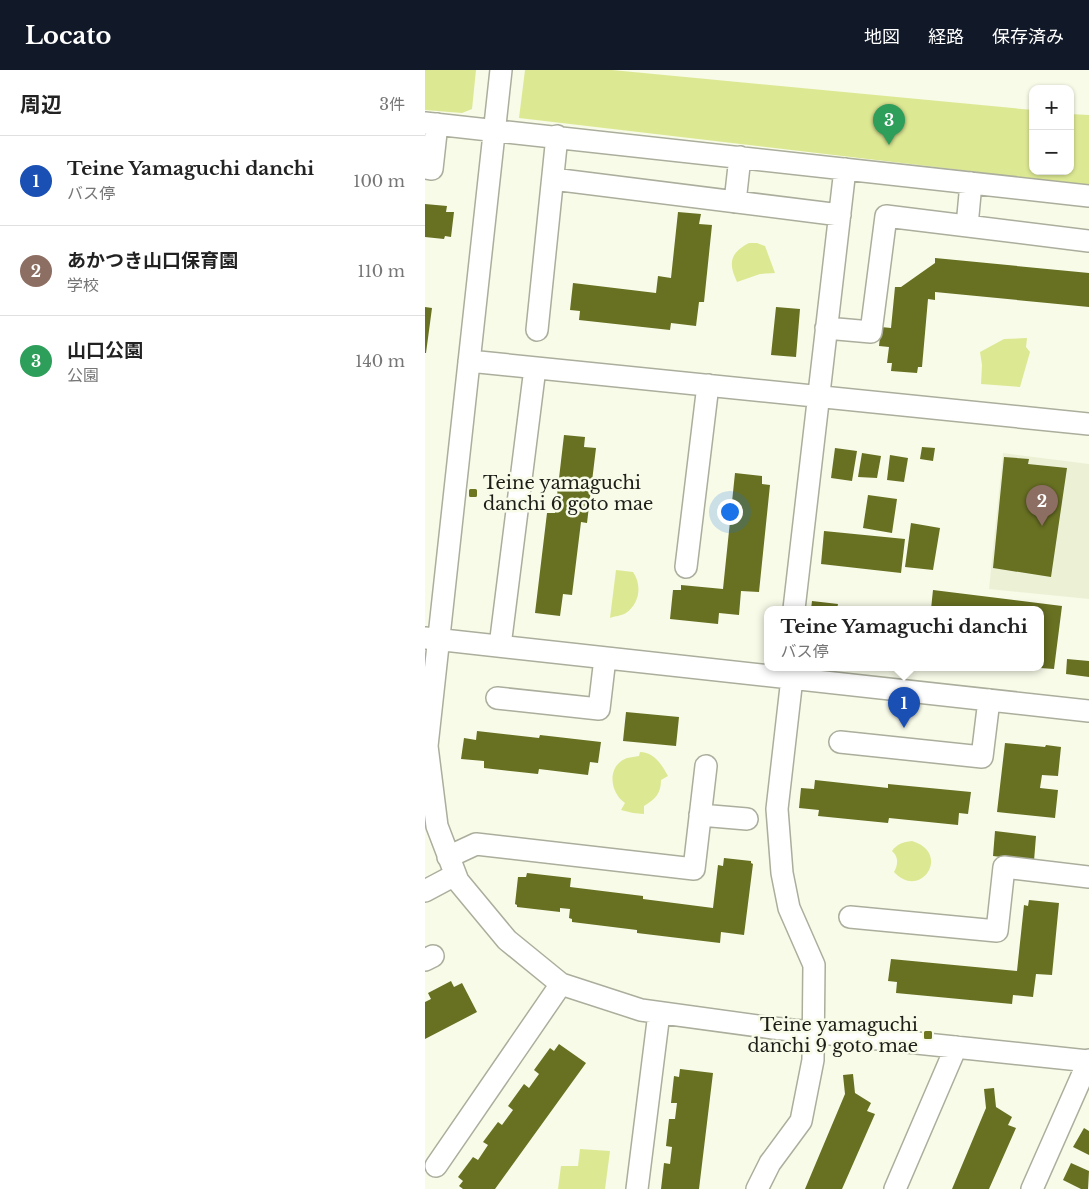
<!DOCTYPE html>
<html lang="ja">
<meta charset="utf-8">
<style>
:root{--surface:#fff;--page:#f2f2f2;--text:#222;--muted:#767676;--line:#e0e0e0;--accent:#111827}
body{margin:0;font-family:"Libre Baskerville","Noto Sans JP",serif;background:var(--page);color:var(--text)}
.controls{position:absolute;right:15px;top:15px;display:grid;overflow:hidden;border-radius:10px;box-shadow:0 1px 4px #0004}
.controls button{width:45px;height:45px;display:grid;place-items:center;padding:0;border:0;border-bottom:1px solid var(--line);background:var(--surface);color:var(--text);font:25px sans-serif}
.you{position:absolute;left:304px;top:441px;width:18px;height:18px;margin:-12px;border:4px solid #fff;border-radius:50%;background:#1a73e8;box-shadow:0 0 0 8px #1a73e833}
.badge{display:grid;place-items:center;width:32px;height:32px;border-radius:50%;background:var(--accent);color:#fff;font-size:16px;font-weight:700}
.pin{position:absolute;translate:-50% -41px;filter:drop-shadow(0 1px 2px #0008)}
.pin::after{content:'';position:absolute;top:26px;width:18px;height:15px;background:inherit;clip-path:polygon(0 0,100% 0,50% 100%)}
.popup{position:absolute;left:339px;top:536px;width:280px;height:65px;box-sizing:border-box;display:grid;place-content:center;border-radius:10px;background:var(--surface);filter:drop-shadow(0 1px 4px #0005);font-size:16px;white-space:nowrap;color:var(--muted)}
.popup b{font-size:19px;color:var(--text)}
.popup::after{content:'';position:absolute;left:50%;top:100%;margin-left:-10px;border:10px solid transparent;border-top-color:var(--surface)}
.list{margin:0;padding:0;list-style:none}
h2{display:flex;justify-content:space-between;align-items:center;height:65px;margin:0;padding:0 20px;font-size:21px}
h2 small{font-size:16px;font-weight:400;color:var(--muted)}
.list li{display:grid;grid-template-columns:32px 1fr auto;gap:15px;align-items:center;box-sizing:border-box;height:90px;padding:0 20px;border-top:1px solid var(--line)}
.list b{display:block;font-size:19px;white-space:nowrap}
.list p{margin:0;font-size:16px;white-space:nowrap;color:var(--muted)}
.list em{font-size:16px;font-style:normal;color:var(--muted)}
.map{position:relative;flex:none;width:664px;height:1119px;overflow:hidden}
header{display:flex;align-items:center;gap:30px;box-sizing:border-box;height:70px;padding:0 25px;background:var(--accent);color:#fff}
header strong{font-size:24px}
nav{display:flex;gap:28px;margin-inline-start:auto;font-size:18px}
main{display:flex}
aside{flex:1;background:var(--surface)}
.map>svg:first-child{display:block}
</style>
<header>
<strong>Locato</strong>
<nav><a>地図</a><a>経路</a><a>保存済み</a></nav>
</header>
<main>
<aside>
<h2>周辺<small>3件</small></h2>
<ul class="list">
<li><span class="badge" style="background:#1a4fb4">1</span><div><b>Teine Yamaguchi danchi</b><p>バス停</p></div><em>100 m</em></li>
<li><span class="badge" style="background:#8d6e63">2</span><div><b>あかつき山口保育園</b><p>学校</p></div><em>110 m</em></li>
<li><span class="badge" style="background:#2e9e5b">3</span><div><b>山口公園</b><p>公園</p></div><em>140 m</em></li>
</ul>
</aside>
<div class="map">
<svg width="664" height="1119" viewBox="0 0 664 1119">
<rect width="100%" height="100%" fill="#f8fbe8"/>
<path fill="#ecf1d6" d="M578,383L664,394V529L564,519Z"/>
<path fill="#dde893" d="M0,0H51L47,39L37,43L0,40Z
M100,0H187L608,40V101H645V44L664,45V115L94,48Z
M324,173H332L340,176L350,203L335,204L312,212C303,193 305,183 324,173Z
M602,268L601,277L605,282L595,317L556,314L557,295L555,282L579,269Z
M191,500L208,502C217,515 215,533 201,543C196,546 190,546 185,548Z
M215,682C229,682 237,695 243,706L236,710C236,724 230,729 219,736V744L208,743L196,740L200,733C185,723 181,696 202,688C206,687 210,687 214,686Z
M487,771C527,783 496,831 469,802C473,795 474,787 467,781C472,774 478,772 487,771Z
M155,1079L185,1081L180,1119H133L136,1096H153Z"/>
<path fill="#687022" d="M0,134L22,136L21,142H29L26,167L20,166L19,169L0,167Z
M253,142L276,144L274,154L287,155L279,232H274L271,256L246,253L245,260L154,250L155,241L145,240L148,213L231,223L233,206L246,208Z
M510,188L664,203V237L510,222V230L503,229L497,297H493L492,303L466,301L467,293H462L464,277L454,276L456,257L466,258L470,217H476L510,193Z
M0,237L7,238L1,283H0Z
M351,237L375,239L371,287L346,285Z
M139,365L160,367L159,377L171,378L162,453L156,452L147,525L138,524L135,546L110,543L122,443H130Z
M497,377L510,378L508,391L495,389Z
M410,378L432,381L427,411L406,408Z
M437,383L456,386L452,408L433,407Z
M465,385L483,388L479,412L462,410Z
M579,387L604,389L603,394L642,398L626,507L568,498Z
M310,403L337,406V414L345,415L334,522L316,521L314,545L294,543L293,554L245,549L248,520H256V515L298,519Z
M443,425L472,429L467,463L438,458Z
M486,453L515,458L508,500L480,497Z
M399,461L480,469L476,503L396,494Z
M508,520L637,536L629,599L615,598V539H506Z
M387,531L413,534L412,539H386Z
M642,589L664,591V607L641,604Z
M201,642L254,647L251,676L198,671Z
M52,661L114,668L115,665L176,672L173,693L165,692L163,705L114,699L113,704L59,698V691L36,689L39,668L51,670Z
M580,673L620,677L621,675L636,677L633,706L617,705L615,718L633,720L630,748L572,742Z
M390,710L463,718V714L546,722L543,744L534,743L533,755L464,748L463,753L393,746L394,740L374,738L376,718L389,719Z
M570,761L611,766L609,791L568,786Z
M299,788L326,791V793L328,794L319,865L296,862L295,873L212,863V860L147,852V849L144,848L145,839L135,838V842L92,837V835L90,834L93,807H101L102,803L146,808L145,817L218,826V829L288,838L293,795L298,796Z
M604,830L634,833L627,905L611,904L608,927L588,925L587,934L471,923L472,912L463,911L466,889L592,901L599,835L603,836Z
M26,911L29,917L37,913L52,942L0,969V932L6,929L3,923Z
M134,974L161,993L70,1119H38L34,1116L38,1111L33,1107L48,1087L53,1090L63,1075L58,1072L73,1052L77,1055L88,1040L83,1036L99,1014L104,1018L114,1004L109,1000L125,978L129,981Z
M255,999L288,1003L274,1119H236L239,1093L245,1094L247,1077L241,1076L244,1049H250L252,1033H246L249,1006L254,1007Z
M428,1004L430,1023L446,1033L442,1041L450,1044L417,1119H380L420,1024L418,1005Z
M569,1018L571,1037L587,1047L583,1055L591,1058L564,1119H527L561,1038L559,1019Z
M659,1058L664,1061V1085L648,1077Z
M646,1093L664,1101L663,1119H656L638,1110Z"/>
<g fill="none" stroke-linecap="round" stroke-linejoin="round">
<g stroke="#abae9c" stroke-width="24">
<path id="minor" d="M76,0L2,676L12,756L33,811L82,870L136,914L216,940L348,958L664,991
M0,53L664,126
M0,98L7,99L12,54
M128,109L415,145
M310,132L315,87
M542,156L546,113
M401,258L446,262L461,146L664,171
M112,260L132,66
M44,291L664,354
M261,497L283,315
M369,539L420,99
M0,568L664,641
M75,576L110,298
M72,628L174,639L180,588
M415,672L557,687L564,630
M275,745L322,749
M23,787L51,774L269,799L281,696
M0,821L30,805
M425,847L572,861L579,797L664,807
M0,890L8,886
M11,1096L136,914
M212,1119L234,943
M332,1119L345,1093L376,1051L388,990L389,895L364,838L357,803L352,739L367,608
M470,1119L531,977
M607,1119L664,990"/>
</g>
<use href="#minor" stroke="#fff" stroke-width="21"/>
</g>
<g fill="#6e7620" stroke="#f8fbe8" stroke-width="2">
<rect x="43" y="418" width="10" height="10" rx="2.5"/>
<rect x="498" y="960" width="10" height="10" rx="2.5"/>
</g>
<g text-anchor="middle" stroke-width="5" stroke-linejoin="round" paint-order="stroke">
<g font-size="18" fill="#1d1e17" stroke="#f8fbe8" text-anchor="start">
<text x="58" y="419">Teine yamaguchi<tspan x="58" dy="21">danchi 6 goto mae</tspan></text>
<text x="493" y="961" text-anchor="end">Teine yamaguchi<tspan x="493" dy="21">danchi 9 goto mae</tspan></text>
</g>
</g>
</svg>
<div class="controls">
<button>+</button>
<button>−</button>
</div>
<div class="you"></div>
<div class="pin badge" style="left:479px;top:658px;background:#1a4fb4">1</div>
<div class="popup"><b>Teine Yamaguchi danchi</b>バス停</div>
<div class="pin badge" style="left:617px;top:456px;background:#8d6e63">2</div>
<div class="pin badge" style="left:464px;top:75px;background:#2e9e5b">3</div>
</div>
</main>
